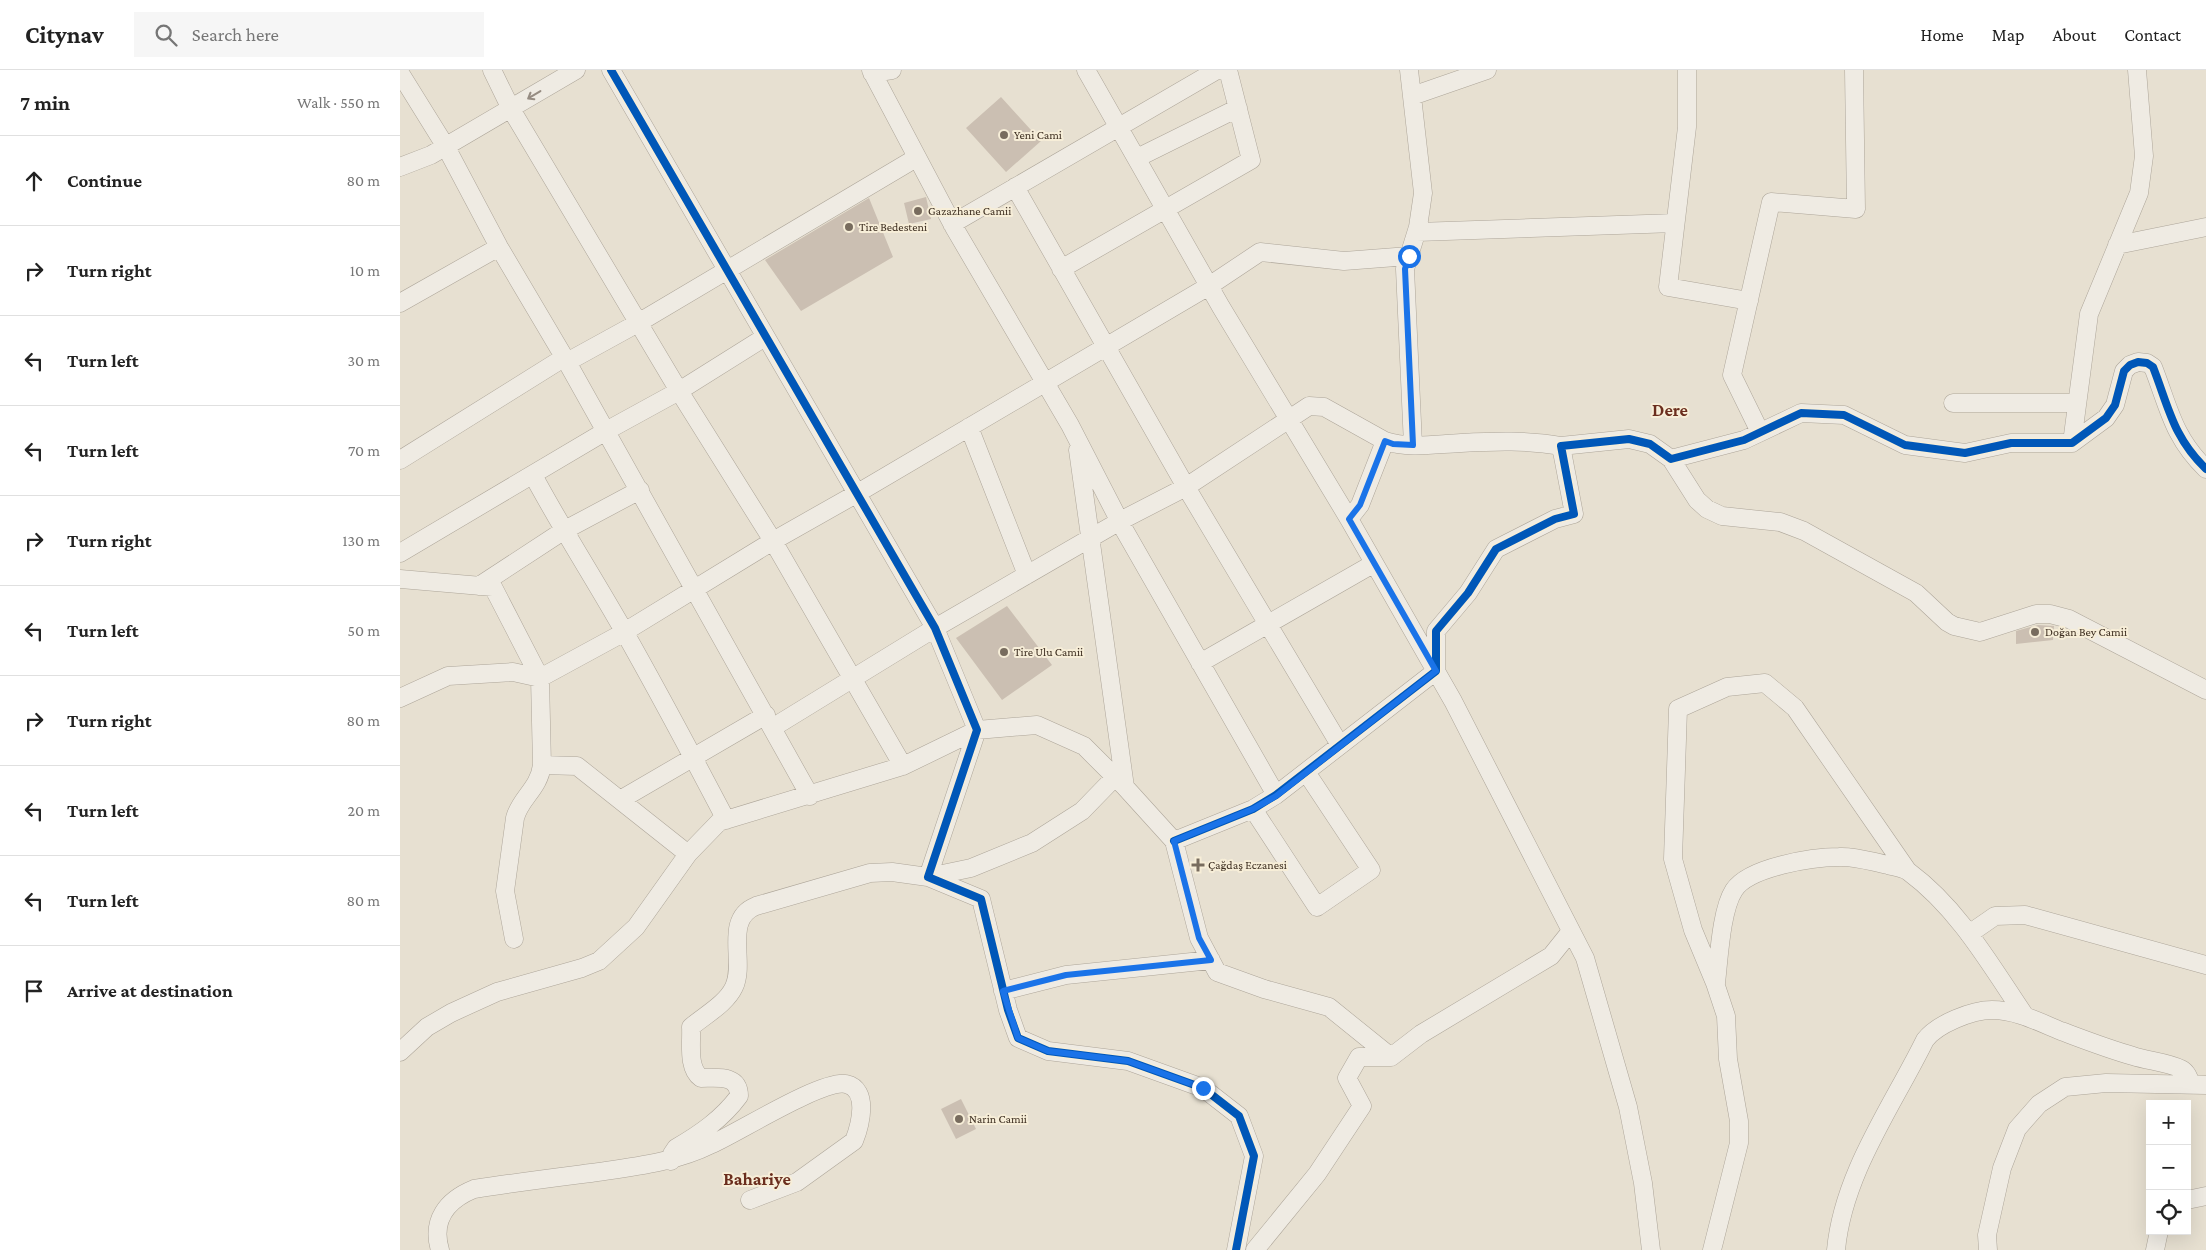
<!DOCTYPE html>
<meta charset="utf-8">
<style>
:root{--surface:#fff;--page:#f6f6f6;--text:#222;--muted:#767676;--line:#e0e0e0}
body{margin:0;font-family:"Crimson Pro",serif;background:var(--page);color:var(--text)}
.controls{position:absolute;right:15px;bottom:15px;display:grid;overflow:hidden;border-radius:0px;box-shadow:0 5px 20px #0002}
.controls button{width:45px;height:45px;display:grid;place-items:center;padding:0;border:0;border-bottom:1px solid var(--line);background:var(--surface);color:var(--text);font:25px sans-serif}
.stop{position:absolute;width:15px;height:15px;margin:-11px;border:4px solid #1a73e8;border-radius:50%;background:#fff}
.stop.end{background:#1a73e8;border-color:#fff;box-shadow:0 1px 5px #0008}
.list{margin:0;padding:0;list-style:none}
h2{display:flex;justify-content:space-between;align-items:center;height:65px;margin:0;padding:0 20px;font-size:21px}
h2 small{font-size:16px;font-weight:400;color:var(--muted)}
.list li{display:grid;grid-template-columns:32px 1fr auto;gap:15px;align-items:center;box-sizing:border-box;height:90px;padding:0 20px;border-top:1px solid var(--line)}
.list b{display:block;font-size:19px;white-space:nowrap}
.list em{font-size:16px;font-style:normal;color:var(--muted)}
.icon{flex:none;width:28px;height:28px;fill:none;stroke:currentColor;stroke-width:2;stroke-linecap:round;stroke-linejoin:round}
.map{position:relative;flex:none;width:1806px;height:1180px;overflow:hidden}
header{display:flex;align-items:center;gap:30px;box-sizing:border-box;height:70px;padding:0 25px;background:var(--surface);border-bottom:1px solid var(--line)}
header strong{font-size:24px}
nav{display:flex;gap:28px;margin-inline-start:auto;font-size:18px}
.search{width:350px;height:45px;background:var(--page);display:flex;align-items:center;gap:12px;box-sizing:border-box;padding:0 18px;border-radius:0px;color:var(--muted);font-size:19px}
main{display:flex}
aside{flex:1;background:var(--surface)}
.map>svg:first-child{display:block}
</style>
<header>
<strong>Citynav</strong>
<div class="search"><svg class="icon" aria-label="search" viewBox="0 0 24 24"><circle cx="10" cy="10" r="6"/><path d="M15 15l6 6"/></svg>Search here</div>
<nav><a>Home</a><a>Map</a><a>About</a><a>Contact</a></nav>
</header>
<main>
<aside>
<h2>7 min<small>Walk · 550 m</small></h2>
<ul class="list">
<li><svg class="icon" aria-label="ahead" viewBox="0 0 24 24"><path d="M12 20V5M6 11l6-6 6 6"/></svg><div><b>Continue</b></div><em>80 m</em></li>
<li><svg class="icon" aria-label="right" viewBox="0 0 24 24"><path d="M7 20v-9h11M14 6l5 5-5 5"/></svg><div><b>Turn right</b></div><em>10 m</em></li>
<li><svg class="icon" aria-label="left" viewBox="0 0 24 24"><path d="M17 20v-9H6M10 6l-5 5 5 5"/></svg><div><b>Turn left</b></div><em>30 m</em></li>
<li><svg class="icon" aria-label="left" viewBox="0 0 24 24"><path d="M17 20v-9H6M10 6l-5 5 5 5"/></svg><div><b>Turn left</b></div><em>70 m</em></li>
<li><svg class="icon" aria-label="right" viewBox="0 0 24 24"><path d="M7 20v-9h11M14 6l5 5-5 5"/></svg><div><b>Turn right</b></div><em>130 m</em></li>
<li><svg class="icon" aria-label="left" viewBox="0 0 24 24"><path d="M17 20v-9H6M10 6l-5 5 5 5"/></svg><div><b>Turn left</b></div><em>50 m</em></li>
<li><svg class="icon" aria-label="right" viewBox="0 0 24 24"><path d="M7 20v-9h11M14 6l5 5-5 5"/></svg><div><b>Turn right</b></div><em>80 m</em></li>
<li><svg class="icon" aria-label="left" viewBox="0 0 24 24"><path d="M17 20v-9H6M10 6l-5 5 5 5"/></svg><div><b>Turn left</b></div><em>20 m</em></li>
<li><svg class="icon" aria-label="left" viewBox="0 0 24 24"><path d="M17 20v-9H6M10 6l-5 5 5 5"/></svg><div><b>Turn left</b></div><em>80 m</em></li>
<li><svg class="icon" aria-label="arrive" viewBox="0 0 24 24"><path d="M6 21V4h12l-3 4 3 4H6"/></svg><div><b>Arrive at destination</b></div></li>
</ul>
</aside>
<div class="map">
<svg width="1806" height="1180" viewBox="0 0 1806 1180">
<rect width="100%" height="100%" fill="#e7e0d1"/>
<path fill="#cbbfb2" d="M601,27L641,71L606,102L566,58Z
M526,127L531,149L509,154L504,133Z
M469,128L493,187L401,241L365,190Z
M607,536L652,595L602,630L556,568Z
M1638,555L1654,556L1653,570L1616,574V561Z
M561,1029L576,1059L556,1069L541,1039Z"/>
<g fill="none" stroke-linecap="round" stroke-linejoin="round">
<g stroke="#ada599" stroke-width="19">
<path id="minor" d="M92,0L111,39L279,321L373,471L503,696
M211,0L535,558L577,660L528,807L581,829L608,940L618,968L648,981L728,991L803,1018L839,1046L854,1086L836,1180
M471,0L555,159L670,355L722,456L876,725
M686,0L821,237L949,449L1053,631L1185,888L1228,1037L1243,1113L1251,1180
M1009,0L1023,123L1018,157L1005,199L1013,375
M1287,0V57L1268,217L1349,231
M0,3L46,77L99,177L167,292L410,726
M472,3L492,0
M1012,26L1087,0
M737,88L838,38
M0,97L31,85L176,0
M615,117L786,417L940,675
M552,154L817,0
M1017,162L1275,153
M1717,175L1806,157
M661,199L851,90L828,0
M0,233L99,177
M167,292L238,253L516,88
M1553,333H1676
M569,357L627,505
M1360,362L1332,305L1371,132L1456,139L1454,0
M1672,373L1689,244L1739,123L1744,86L1737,0
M678,380L725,717
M1271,389L1297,430L1307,439L1322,446L1380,452L1404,461L1516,523L1547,552L1554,556L1580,562L1636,544H1650L1669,549L1806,620
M0,390L165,287
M133,405C162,459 195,510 225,563C260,625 293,687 326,750
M949,449L960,435L985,371
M0,483L206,361L279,321L365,267
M0,509L93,517L140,608L142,695L177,696L288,784
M79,516L163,461L240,420
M800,593L973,494
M0,628L48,606L113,602L140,608L221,564L373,471L456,424L809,216L860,182L944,191L1009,186
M372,658L535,558L720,451L786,417L909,336L924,337L985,371C1009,379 1036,374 1061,373C1095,371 1128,370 1161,376
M220,730L366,645
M853,739L917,837L971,800L906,702
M774,771L853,739L876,725L1036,601V561L1068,523L1096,479L1155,449L1174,444L1161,376L1229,369L1250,374L1271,389L1344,370L1401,343L1444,345L1505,375L1565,383L1611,373H1672L1706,348L1715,335L1724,301L1730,295L1738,292L1747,293L1753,297C1769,338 1773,367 1806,399
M1569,864L1595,846L1625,845L1806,895
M114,869L105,821L115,748C120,728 139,719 142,695
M1316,913C1319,888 1321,840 1334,820C1349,797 1413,787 1439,787C1456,786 1472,792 1488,795C1495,797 1504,798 1509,802C1559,839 1591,896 1625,946
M603,921L666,905L811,890
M0,982L27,957L51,943L97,922L182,898L199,891L236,857L288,784L319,752L503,696L577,660L637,655L684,676L725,717L774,771L799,868L817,902L864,919L929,937L991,987
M271,1091L272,1084L276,1078C300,1064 322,1049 339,1026C339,1004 317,1008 301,1008C287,998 292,972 291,957C305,945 326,934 334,917C346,892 323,849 356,836L470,803L492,802L528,807L571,798L632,773L682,741L715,707
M1787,1130L1806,1126
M40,1180C31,1150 47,1130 74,1119C112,1113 152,1108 191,1103C232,1097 274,1093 312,1074C339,1062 423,1009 446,1014C470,1019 460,1056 454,1071L397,1112L350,1130
M855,1180L917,1104L962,1036L947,1008L959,987H991L1021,964L1151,886L1171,861
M1312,1180L1339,1073V1051L1328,989L1326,946L1315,913L1293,860L1273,789L1278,639L1327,617L1365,613L1395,638L1507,800
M1436,1180C1443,1104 1492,1037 1525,970C1537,954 1572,940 1592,940C1616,940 1639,952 1661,961C1685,970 1708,979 1733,986C1748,991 1767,992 1781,999C1787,1002 1789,1008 1791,1014
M1588,1180L1587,1165L1602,1098L1617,1059L1639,1034L1665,1017L1706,1013L1806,1015
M1755,1180L1759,1161"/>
</g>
<use href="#minor" stroke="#efebe3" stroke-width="18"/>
<g stroke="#f7eed8" stroke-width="11">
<path id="cycleway" d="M211,0L535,558L577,660L528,807L581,829L608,940L618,968L648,981L728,991L803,1018L839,1046L854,1086L836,1180
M774,771L853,739L876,725L1036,601V561L1068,523L1096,479L1155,449L1174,444L1161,376L1229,369L1250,374L1271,389L1344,370L1401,343L1444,345L1505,375L1565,383L1611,373H1672L1706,348L1715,335L1724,301L1730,295L1738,292L1747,293L1753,297C1769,338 1773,367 1806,399"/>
</g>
<use href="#cycleway" stroke="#0057b8" stroke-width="8"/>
</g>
<defs><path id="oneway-shaft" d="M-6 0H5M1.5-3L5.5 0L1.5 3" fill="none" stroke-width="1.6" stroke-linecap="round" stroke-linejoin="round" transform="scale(1.25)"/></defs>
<use stroke="#968c82" href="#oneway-shaft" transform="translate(134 25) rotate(149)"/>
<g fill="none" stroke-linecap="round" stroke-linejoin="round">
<path stroke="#1a73e8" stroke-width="6" d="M803,1018L728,991L648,981L618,968L603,921L666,905L811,890L799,868L774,771L853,739L876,726L1036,601L949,449L960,435L985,371L993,374L1013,375L1005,199L1009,186"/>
</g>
<g fill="#786c5e" stroke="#f7eed8" stroke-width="2">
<circle cx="604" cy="65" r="5"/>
<circle cx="518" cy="141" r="5"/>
<circle cx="449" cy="157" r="5"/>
<circle cx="1635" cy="562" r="5"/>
<circle cx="604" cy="582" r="5"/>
<path d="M795.5 787.5h5v5h5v5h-5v5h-5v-5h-5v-5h5z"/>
<circle cx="559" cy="1049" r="5"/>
</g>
<g text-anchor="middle" stroke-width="4" stroke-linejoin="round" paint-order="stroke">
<g font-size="12" fill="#3d2e20" stroke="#f7eed8" text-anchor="start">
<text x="614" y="69">Yeni Cami</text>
<text x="528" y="145">Gazazhane Camii</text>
<text x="459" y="161">Tire Bedesteni</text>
<text x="1645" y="566">Doğan Bey Camii</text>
<text x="614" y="586">Tire Ulu Camii</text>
<text x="808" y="799">Çağdaş Eczanesi</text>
<text x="569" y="1053">Narin Camii</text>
</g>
<g font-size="18" font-weight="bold" fill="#6b2e1e" stroke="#f7eed8">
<text x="1270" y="346">Dere</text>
<text x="357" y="1115">Bahariye</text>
</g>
</g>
</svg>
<div class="controls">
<button>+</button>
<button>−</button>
<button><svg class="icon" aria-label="locate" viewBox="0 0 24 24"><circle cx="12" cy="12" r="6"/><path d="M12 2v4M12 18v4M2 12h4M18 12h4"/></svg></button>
</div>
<div class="stop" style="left:1009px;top:186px"></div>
<div class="stop end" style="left:803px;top:1018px"></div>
</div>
</main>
